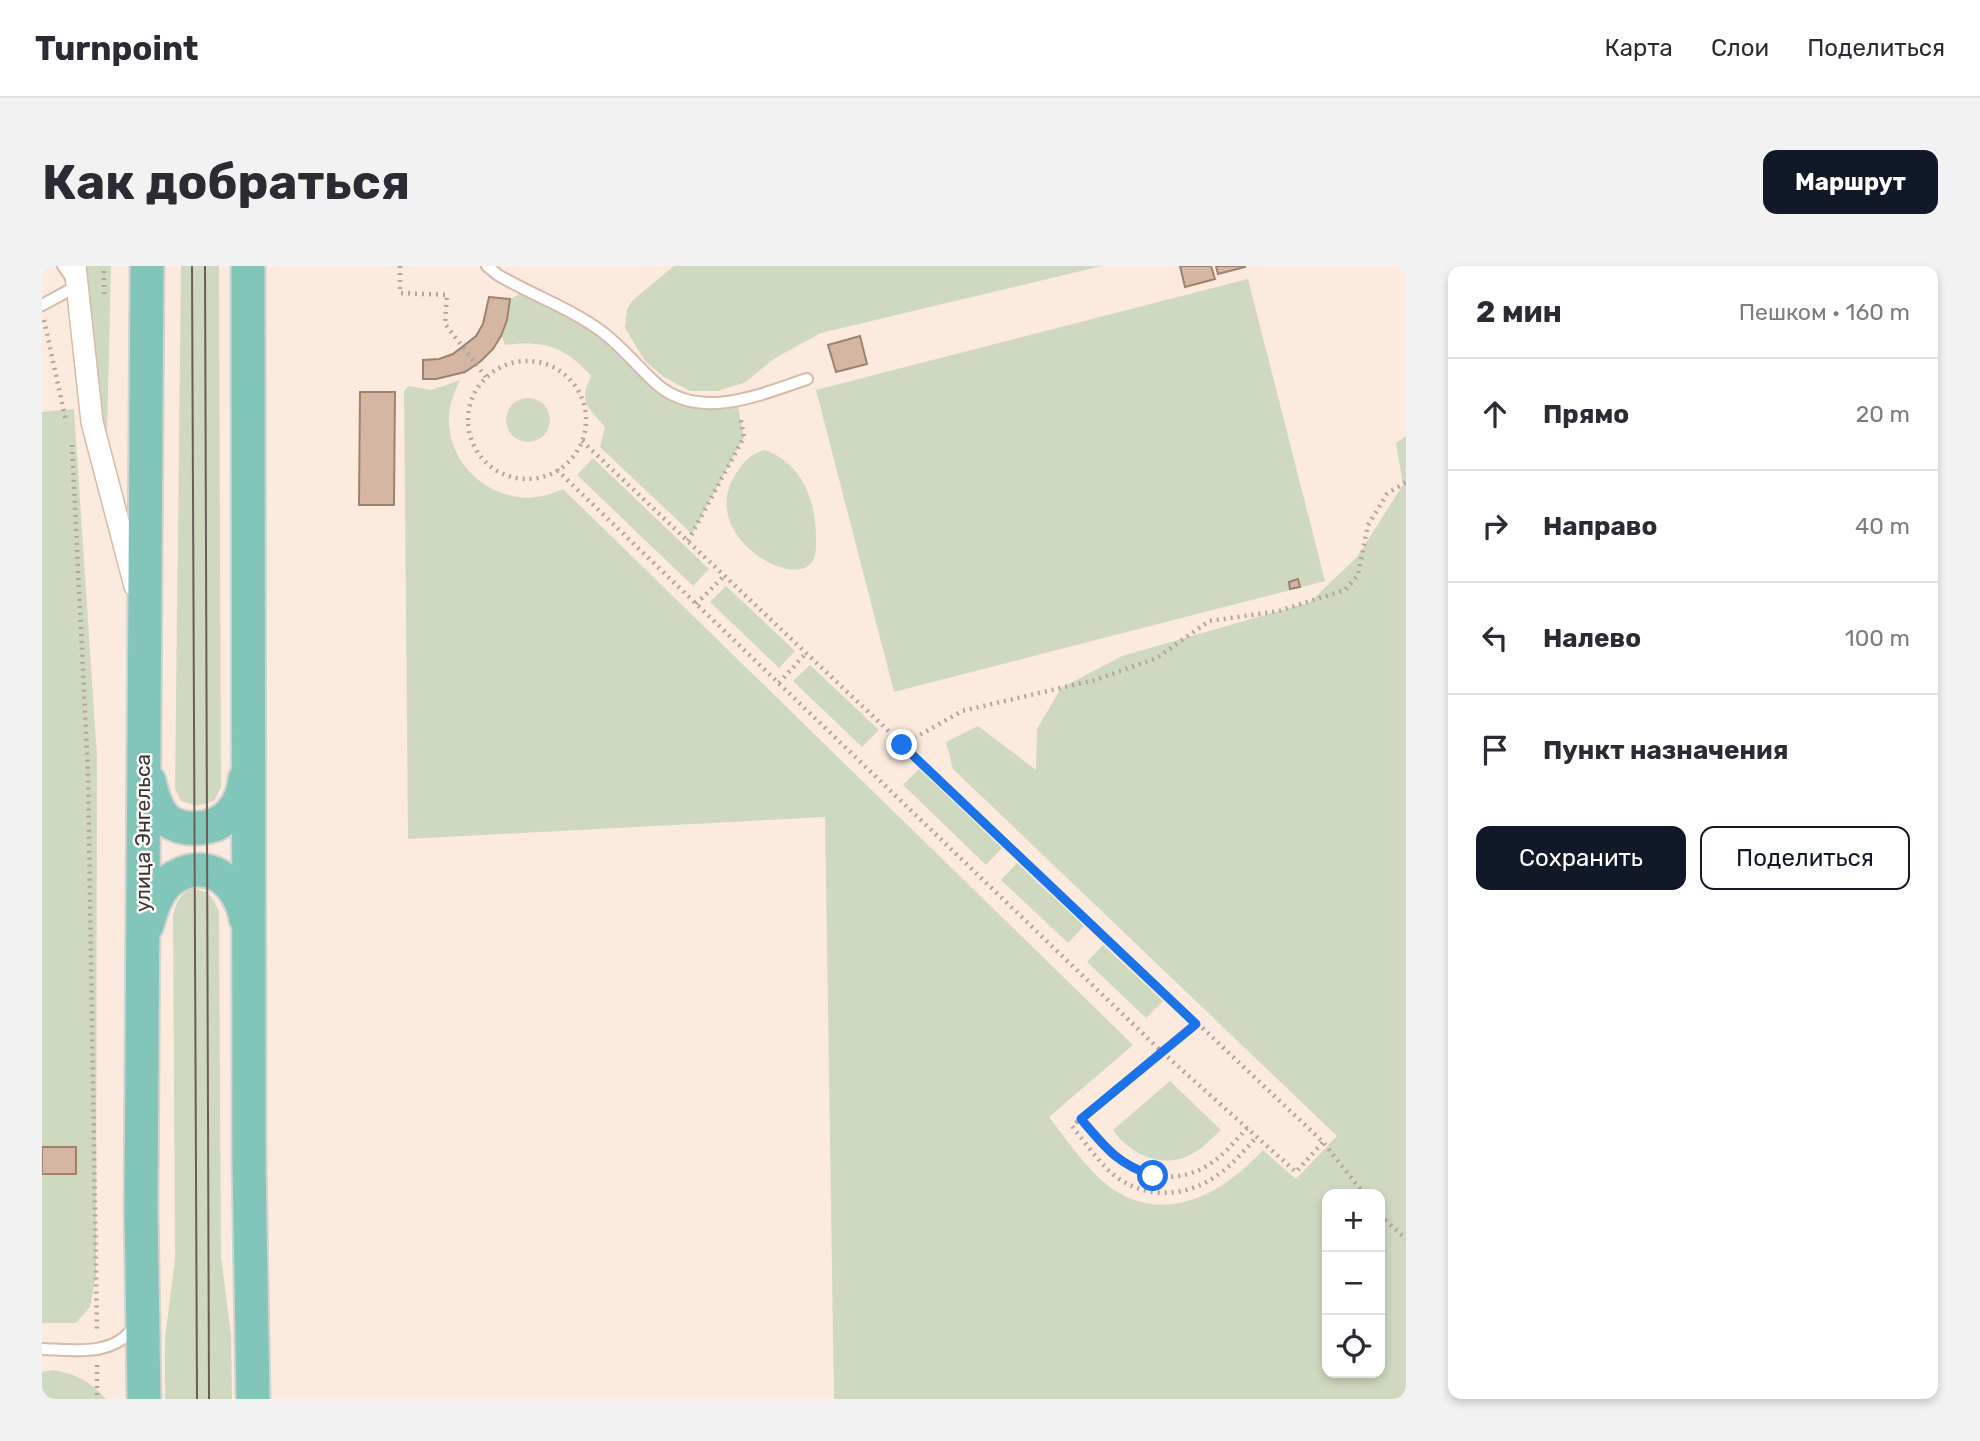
<!DOCTYPE html>
<html lang="ru">
<meta charset="utf-8">
<style>
:root{--surface:#fff;--page:#f2f2f3;--text:#2b2b33;--muted:#7c7c81;--line:#e1e1e2;--accent:#111827}
body{margin:0;font-family:Rubik,sans-serif;background:var(--page);color:var(--text)}
.controls{position:absolute;right:21px;bottom:21px;display:grid;overflow:hidden;border-radius:14px;box-shadow:0 4px 10px #0003}
.controls button{width:63px;height:63px;display:grid;place-items:center;padding:0;border:0;border-bottom:2px solid var(--line);background:var(--surface);color:var(--text);font:35px sans-serif}
.stop{position:absolute;width:21px;height:21px;margin:-16px;border:5px solid #1a73e8;border-radius:50%;background:#fff}
.stop.end{background:#1a73e8;border-color:#fff;box-shadow:0 2px 7px #0008}
.list{margin:0;padding:0;list-style:none}
h2{display:flex;justify-content:space-between;align-items:center;height:91px;margin:0;padding:0 28px;font-size:30px}
h2 small{font-size:23px;font-weight:400;color:var(--muted)}
.list li{display:grid;grid-template-columns:46px 1fr auto;gap:21px;align-items:center;box-sizing:border-box;height:112px;padding:0 28px;border-top:2px solid var(--line)}
.list b{display:block;font-size:26px;white-space:nowrap}
.list em{font-size:23px;font-style:normal;color:var(--muted)}
.actions{display:flex;gap:14px;padding:21px 28px}
.actions a{flex:1;padding:16px 0;border:2px solid var(--accent);border-radius:14px;text-align:center;font-size:24px;color:var(--accent)}
.actions .main{background:var(--accent);color:#fff}
.icon{flex:none;width:38px;height:38px;fill:none;stroke:currentColor;stroke-width:2;stroke-linecap:round;stroke-linejoin:round}
.map{position:relative;flex:none;width:1364px;height:1133px;overflow:hidden;border-radius:14px}
header{display:flex;align-items:center;gap:42px;box-sizing:border-box;height:98px;padding:0 35px;background:var(--surface);border-bottom:2px solid var(--line)}
header strong{font-size:33px}
nav{display:flex;gap:38px;margin-inline-start:auto;font-size:24px}
.intro{display:flex;align-items:center;justify-content:space-between;box-sizing:border-box;height:168px;padding:0 42px}
h1{margin:0;font-size:49px}
.button{padding:18px 32px;border-radius:14px;background:var(--accent);color:#fff;font-size:24px;font-weight:700}
main{display:flex;gap:42px;padding:0 42px}
aside{flex:1;background:var(--surface);border-radius:14px;box-shadow:0 4px 10px #0003}
.map>svg:first-child{display:block}
</style>
<header>
<strong>Turnpoint</strong>
<nav><a>Карта</a><a>Слои</a><a>Поделиться</a></nav>
</header>
<div class="intro"><h1>Как добраться</h1><a class="button">Маршрут</a></div>
<main>
<div class="map">
<svg width="1364" height="1133" viewBox="0 0 1364 1133">
<rect width="100%" height="100%" fill="#fceade"/>
<path fill="#cfd9c0" fill-rule="evenodd" d="M40,0H69L65,173L51,124Z
M139,0H177L179,521L172,535L155,540L139,535L133,523Z
M632,0H1060L779,67L733,92L704,116L676,125H648L622,111L603,95L583,62L585,43L591,34Z
M1206,13L1283,315L852,426L774,124Z
M482,25L536,50L636,131L695,136L702,171L650,268L558,181L563,161C546,140 536,138 549,110C523,80 501,74 463,79L460,70L469,33Z
M418,114C412,127 406,141 407,156C408,201 451,237 495,231C504,230 513,226 521,223L1091,779L1007,851C1025,874 1048,908 1072,924C1128,959 1182,926 1221,884L1254,913L1295,870L911,503L904,476L936,460L994,504L995,463L1019,422L1080,390L1268,336L1315,291L1361,219L1354,177L1364,170V1133H792L783,551L366,573L362,125L367,120L390,124ZM1285,928H1338V1107H1285Z
M464 154a22 22 0 1 1 44 0a22 22 0 1 1-44 0Z
M32,143L55,491L54,1009L48,1041L34,1057H0V146Z
M723,184C760,197 774,235 774,271C774,279 775,290 769,297C750,323 653,268 695,206C703,194 709,188 723,184Z
M551,192L667,303L651,320L535,209Z
M684,320L753,385L737,402L668,336Z
M768,399L837,464L820,481L751,415Z
M877,503L960,582L944,599L861,519Z
M975,597L1042,660L1026,677L959,614Z
M148,623C166,624 171,629 177,646L179,990L189,1069L190,1133H123V1072L133,992L131,650C134,637 137,630 148,623Z
M1061,679L1121,735L1104,752L1045,696Z
M1128,815L1179,864C1171,871 1162,881 1153,886C1124,905 1089,890 1071,864Z
M11,1104C34,1108 48,1115 64,1133H0V1106Z"/>
<path fill="#d4b6a3" stroke="#9e8270" stroke-width="2" d="M1138,0H1169L1173,13L1143,21Z
M1174,0H1203V1L1176,8Z
M447,31L468,33L465,54L459,70L451,83L439,95L423,106L394,113H381V94L397,93L411,88L434,70L441,58Z
M818,70L825,98L794,106L786,79Z
M318,126H353L352,239H317Z
M1256,313L1258,321L1248,323L1247,316Z
M0,881H34V908H0Z"/>
<g fill="none" stroke-linecap="round" stroke-linejoin="round">
<g stroke="#d7baa7" stroke-width="14">
<path id="lane" d="M445,0L456,9C490,29 528,42 559,65C581,81 597,103 617,120C661,155 719,128 765,113
M0,39L35,20L21,0
M0,1083C31,1084 73,1091 92,1060"/>
</g>
<g stroke="#d7baa7" stroke-width="24">
<path id="street" d="M33,0L50,156L93,320"/>
</g>
<g stroke="#d5d2d0" stroke-width="37">
<path id="primary" d="M206,0L207,894L211,1133
M107,515C110,528 114,545 125,554C134,561 145,563 156,562C184,561 200,540 203,513
M105,659C109,644 115,625 127,615C163,588 197,614 204,653
M102,1133L99,943L105,0"/>
</g>
<path stroke="#b4a49a" stroke-width="4.5" stroke-dasharray="2 5" stroke-linecap="butt" d="M358,0V27L405,29L403,58L444,111
M62,28V0
M2,54L24,155
M426 154a59 59 0 1 1 118 0a59 59 0 1 1-118 0Z
M540,175L1281,876L1322,928
M30,179L46,507L55,1066
M515,204L1120,786L1254,906L1281,876
M646,275L702,171L698,150
M654,338L682,310
M737,417L764,387
M860,479L920,445L1053,414L1115,392L1167,355L1237,345L1303,324L1316,309L1326,259L1345,228L1364,216
M1154,758L1030,860C1041,874 1052,889 1064,902C1097,935 1145,934 1181,905C1193,896 1204,882 1215,871
M1039,853C1048,864 1057,876 1067,886C1092,910 1130,919 1161,902C1179,893 1192,876 1205,862
M1338,949L1364,973
M55,1099V1133"/>
<use href="#lane" stroke="#fff" stroke-width="10"/>
<use href="#street" stroke="#fff" stroke-width="21"/>
<use href="#primary" stroke="#82c6b9" stroke-width="33"/>
<path stroke="#6a5d54" stroke-width="2" d="M150,0L155,1133
M163,0L167,1133"/>
</g>
<g fill="none" stroke-linecap="round" stroke-linejoin="round">
<path stroke="#1a73e8" stroke-width="9" d="M860,479L1154,758L1039,853C1064,882 1074,897 1111,910"/>
</g>
<g text-anchor="middle" stroke-width="5" stroke-linejoin="round" paint-order="stroke">
<g font-size="21" fill="#3e332b" stroke="#fbfbfb">
<text transform="translate(101 567) rotate(-90)" y="7">улица Энгельса</text>
</g>
</g>
</svg>
<div class="controls">
<button>+</button>
<button>−</button>
<button><svg class="icon" aria-label="locate" viewBox="0 0 24 24"><circle cx="12" cy="12" r="6"/><path d="M12 2v4M12 18v4M2 12h4M18 12h4"/></svg></button>
</div>
<div class="stop" style="left:1111px;top:910px"></div>
<div class="stop end" style="left:860px;top:479px"></div>
</div>
<aside>
<h2>2 мин<small>Пешком · 160 m</small></h2>
<ul class="list">
<li><svg class="icon" aria-label="ahead" viewBox="0 0 24 24"><path d="M12 20V5M6 11l6-6 6 6"/></svg><div><b>Прямо</b></div><em>20 m</em></li>
<li><svg class="icon" aria-label="right" viewBox="0 0 24 24"><path d="M7 20v-9h11M14 6l5 5-5 5"/></svg><div><b>Направо</b></div><em>40 m</em></li>
<li><svg class="icon" aria-label="left" viewBox="0 0 24 24"><path d="M17 20v-9H6M10 6l-5 5 5 5"/></svg><div><b>Налево</b></div><em>100 m</em></li>
<li><svg class="icon" aria-label="arrive" viewBox="0 0 24 24"><path d="M6 21V4h12l-3 4 3 4H6"/></svg><div><b>Пункт назначения</b></div></li>
</ul>
<div class="actions"><a class="main">Сохранить</a><a>Поделиться</a></div>
</aside>
</main>
